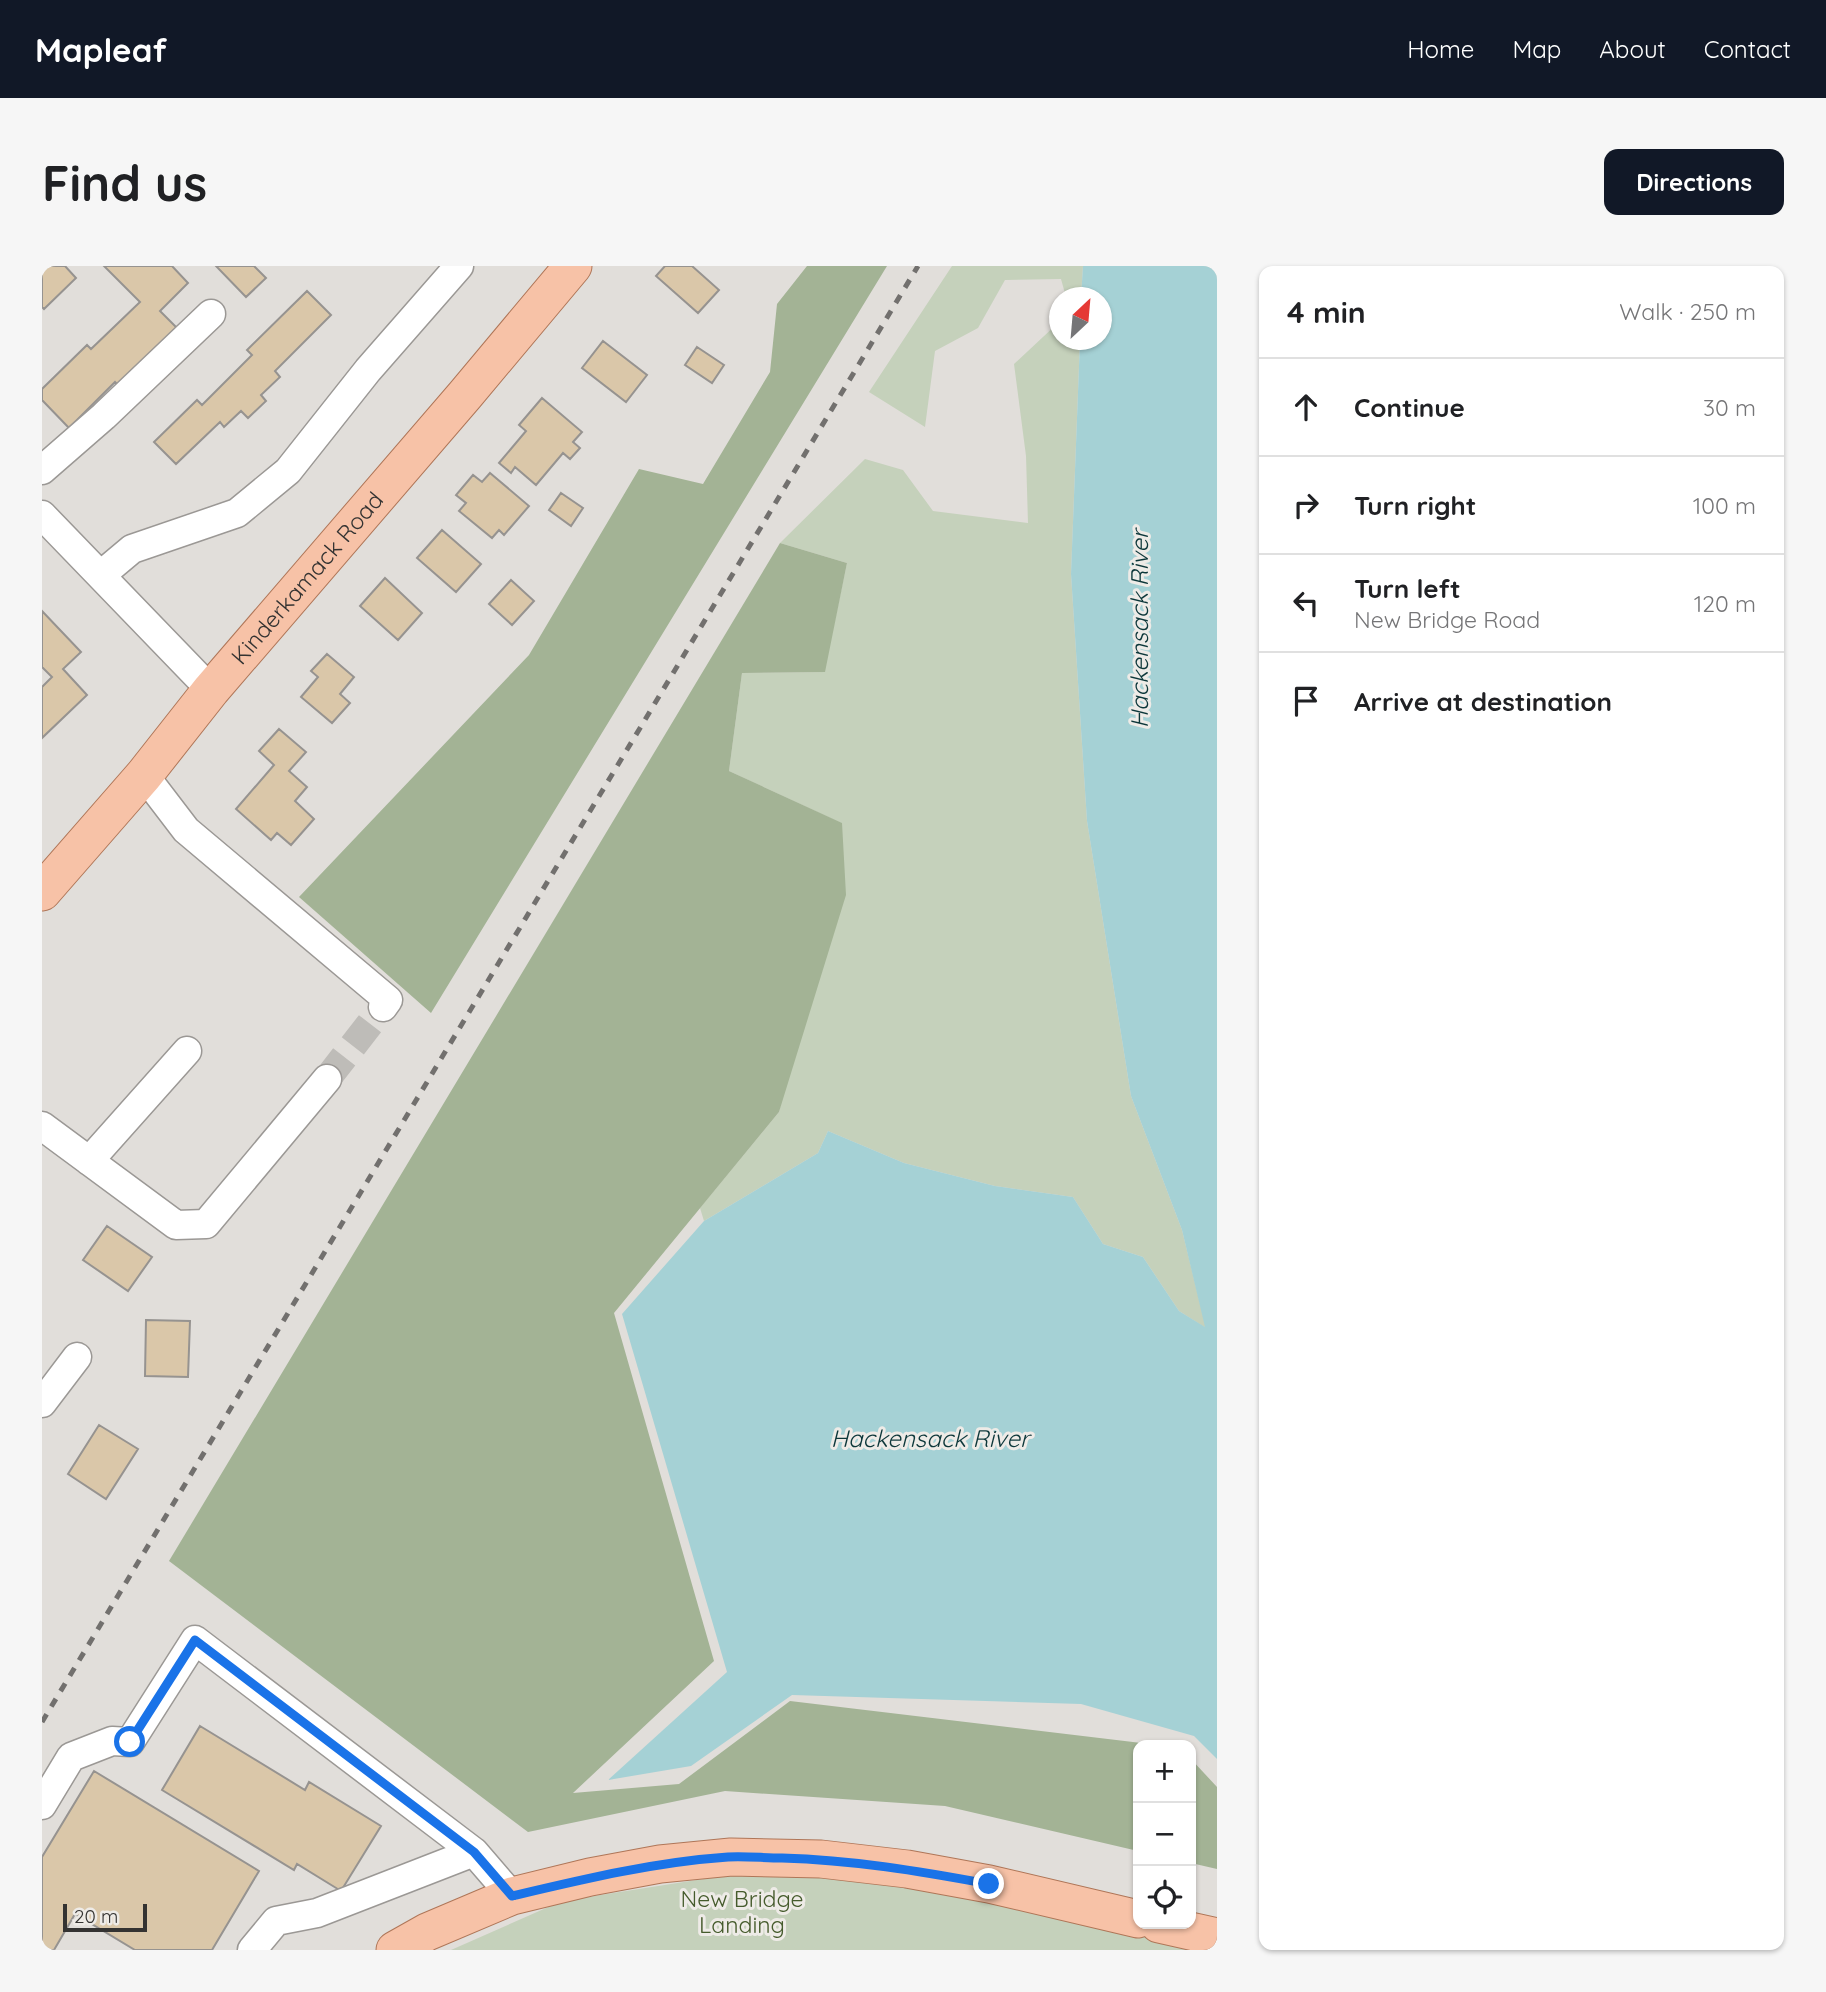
<!DOCTYPE html>
<meta charset="utf-8">
<style>
:root{--surface:#fff;--page:#f6f6f6;--text:#202124;--muted:#757577;--line:#e0e0e0;--accent:#111827}
body{margin:0;font-family:Quicksand,sans-serif;background:var(--page);color:var(--text)}
.controls{position:absolute;right:21px;bottom:21px;display:grid;overflow:hidden;border-radius:14px;box-shadow:0 2px 5px #0004}
.controls button{width:63px;height:63px;display:grid;place-items:center;padding:0;border:0;border-bottom:2px solid var(--line);background:var(--surface);color:var(--text);font:35px sans-serif}
.compass{position:absolute;left:1007px;top:21px;width:63px;height:63px;border-radius:50%;background:var(--surface);box-shadow:0 2px 5px #0004;rotate:26deg}
.scale{position:absolute;left:21px;bottom:18px;width:84px;box-sizing:border-box;padding-left:7px;border:4px solid #343332;border-top:0;font-size:19px;line-height:24px;white-space:nowrap;color:#343332;-webkit-text-stroke:5px #eeebe7;paint-order:stroke}
.stop{position:absolute;width:21px;height:21px;margin:-16px;border:5px solid #1a73e8;border-radius:50%;background:#fff}
.stop.end{background:#1a73e8;border-color:#fff;box-shadow:0 2px 7px #0008}
.list{margin:0;padding:0;list-style:none}
h2{display:flex;justify-content:space-between;align-items:center;height:91px;margin:0;padding:0 28px;font-size:30px}
h2 small{font-size:23px;font-weight:400;color:var(--muted)}
.list li{display:grid;grid-template-columns:46px 1fr auto;gap:21px;align-items:center;box-sizing:border-box;height:98px;padding:0 28px;border-top:2px solid var(--line)}
.list b{display:block;font-size:26px;white-space:nowrap}
.list p{margin:0;font-size:23px;white-space:nowrap;color:var(--muted)}
.list em{font-size:23px;font-style:normal;color:var(--muted)}
.icon{flex:none;width:38px;height:38px;fill:none;stroke:currentColor;stroke-width:2;stroke-linecap:round;stroke-linejoin:round}
.map{position:relative;flex:none;width:1175px;height:1684px;overflow:hidden;border-radius:14px}
header{display:flex;align-items:center;gap:42px;box-sizing:border-box;height:98px;padding:0 35px;background:var(--accent);color:#fff}
header strong{font-size:33px}
nav{display:flex;gap:38px;margin-inline-start:auto;font-size:24px}
.intro{display:flex;align-items:center;justify-content:space-between;box-sizing:border-box;height:168px;padding:0 42px}
h1{margin:0;font-size:49px}
.button{padding:18px 32px;border-radius:14px;background:var(--accent);color:#fff;font-size:24px;font-weight:700}
main{display:flex;gap:42px;padding:0 42px}
aside{flex:1;background:var(--surface);border-radius:14px;box-shadow:0 2px 5px #0004}
.map>svg:first-child{display:block}
</style>
<header>
<strong>Mapleaf</strong>
<nav><a>Home</a><a>Map</a><a>About</a><a>Contact</a></nav>
</header>
<div class="intro"><h1>Find us</h1><a class="button">Directions</a></div>
<main>
<div class="map">
<svg width="1175" height="1684" viewBox="0 0 1175 1684">
<rect width="100%" height="100%" fill="#e1deda"/>
<path fill="#c5d1bb" d="M910,0H1041L1039,31H1024L1019,13L963,14L936,62L893,85L883,161L827,126Z
M1017,56V74H1038L1029,308L1045,555L1089,830L1140,964L1164,1062L1137,1045L1101,991L1061,978L1031,931L953,920L862,897L786,865L776,887L662,955L658,942L737,846L799,557L687,505L700,407L782,406L805,297L738,277L823,193L861,204L891,245L986,257L984,190L972,98Z
M693,1608L867,1613L1169,1684H409L520,1635Z"/>
<path fill="#a3b395" d="M765,0H845L389,747L257,631L487,389L597,203L661,218L728,106L735,38Z
M738,277L805,297L783,406L700,407L687,505L800,557L804,629L737,846L572,1047L672,1395L531,1527L637,1518L748,1435L1116,1479H1096V1585L903,1540L683,1525L486,1566L127,1295Z
M1149,1493L1175,1521V1603L1149,1597Z"/>
<path fill="#a5d1d5" d="M1041,0H1175V1493L1152,1470L1039,1438L750,1429L649,1500L566,1514L685,1406L580,1048L662,955L776,887L786,865L862,897L953,920L1031,931L1061,978L1101,991L1137,1045L1163,1061L1140,964L1089,830L1045,555L1029,308L1038,74H1059V32L1039,31Z"/>
<path fill="#dac7a9" stroke="#969390" stroke-width="2" d="M0,0H23L34,12L2,43L0,41Z
M62,0H130L146,17L118,45L138,65L79,122L73,116L27,162L0,134V123L45,79L49,83L98,36Z
M174,0H212L224,12L204,31Z
M623,0H650L677,24L656,47L614,10Z
M265,25L289,49L233,105L238,111L219,129L224,135L206,152L199,145L182,161L178,156L134,198L112,176L155,134L160,139L210,89L205,84Z
M561,75L605,109L584,136L540,102Z
M655,81L682,99L670,117L643,99Z
M500,132L540,166L531,176L538,182L528,193L521,187L494,219L473,201L469,207L457,197L484,165L477,159Z
M448,207L487,240L462,269L457,264L450,272L417,245L424,237L414,229L431,209L440,216Z
M519,227L541,242L529,260L507,244Z
M400,264L439,298L414,326L375,292Z
M343,312L380,347L356,374L318,340Z
M469,314L492,335L470,359L447,338Z
M0,345L39,386L21,403L45,429L0,472V421L10,411L0,401Z
M285,388L312,411L298,428L308,437L290,457L259,431L276,411L269,405Z
M237,463L264,486L247,505L265,521L253,535L272,553L249,579L235,567L229,574L194,543L232,499L217,485Z
M65,960L110,991L86,1025L41,994Z
M104,1054L148,1055L146,1111L103,1110Z
M57,1159L96,1183L64,1233L26,1208Z
M158,1460L263,1524L267,1516L339,1560L299,1625L255,1598L252,1604L120,1524Z
M52,1505L217,1605L170,1684H93L33,1648L12,1684H0V1591Z"/>
<g fill="none" stroke-linecap="round" stroke-linejoin="round">
<path stroke="#bebcb8" stroke-width="28" stroke-dasharray="28 14" stroke-linecap="butt" d="M285,813L341,741"/>
<g stroke="#9b9895" stroke-width="31">
<path id="minor" d="M0,204L62,150L169,48
M0,249L169,424
M59,309L90,283L195,247L246,205L326,104L417,0
M102,509L144,564L346,734L341,741
M0,860L134,959L164,958L285,813
M47,895L145,785
M0,1137L35,1091
M0,1539L29,1491L70,1475L88,1476L153,1374L432,1586L470,1630
M210,1684L234,1655L275,1647L432,1586"/>
</g>
<g stroke="#af7658" stroke-width="39">
<g id="major">
<path id="s1" d="M0,626L102,509L169,424L423,129L531,0"/>
<path d="M1117,1658L1175,1671"/>
<path d="M353,1684L385,1666L470,1630L548,1611L618,1598L689,1591L779,1593L865,1603L947,1618L1096,1653"/>
</g>
</g>
<use href="#minor" stroke="#fff" stroke-width="28"/>
<use href="#major" stroke="#f7c2a7" stroke-width="37"/>
<path stroke="#72706e" stroke-width="5" stroke-dasharray="9 9" stroke-linecap="butt" d="M0,1456L876,0"/>
</g>
<g fill="none" stroke-linecap="round" stroke-linejoin="round">
<path stroke="#1a73e8" stroke-width="9" d="M88,1476L153,1374L432,1586L470,1630C542,1613 613,1596 686,1591C704,1590 722,1592 740,1592C811,1594 877,1605 947,1618"/>
</g>
<g text-anchor="middle" stroke-width="6" stroke-linejoin="round" paint-order="stroke">
<g font-size="23" fill="#343332" stroke="#eeebe7">
<text dy="8" stroke="none"><textPath href="#s1" startOffset="411">Kinderkamack Road</textPath></text>
</g>
<g font-size="23" fill="#455b2c" stroke="#eeebe7">
<text x="700" y="1641">New Bridge<tspan x="700" dy="26">Landing</tspan></text>
</g>
<g font-size="24" font-style="italic" fill="#0c373a" stroke="#eeebe7">
<text transform="translate(1098 363) rotate(-90)" y="8">Hackensack River</text>
<text x="888" y="1181">Hackensack River</text>
</g>
</g>
</svg>
<div class="controls">
<button>+</button>
<button>−</button>
<button><svg class="icon" aria-label="locate" viewBox="0 0 24 24"><circle cx="12" cy="12" r="6"/><path d="M12 2v4M12 18v4M2 12h4M18 12h4"/></svg></button>
</div>
<svg class="compass" viewBox="-18 -18 36 36"><path d="M0-13l5 13h-10z" fill="#e53935"/><path d="M0 13l5-13h-10z" fill="#757577"/></svg>
<div class="scale">20 m</div>
<div class="stop" style="left:88px;top:1476px"></div>
<div class="stop end" style="left:947px;top:1618px"></div>
</div>
<aside>
<h2>4 min<small>Walk · 250 m</small></h2>
<ul class="list">
<li><svg class="icon" aria-label="ahead" viewBox="0 0 24 24"><path d="M12 20V5M6 11l6-6 6 6"/></svg><div><b>Continue</b></div><em>30 m</em></li>
<li><svg class="icon" aria-label="right" viewBox="0 0 24 24"><path d="M7 20v-9h11M14 6l5 5-5 5"/></svg><div><b>Turn right</b></div><em>100 m</em></li>
<li><svg class="icon" aria-label="left" viewBox="0 0 24 24"><path d="M17 20v-9H6M10 6l-5 5 5 5"/></svg><div><b>Turn left</b><p>New Bridge Road</p></div><em>120 m</em></li>
<li><svg class="icon" aria-label="arrive" viewBox="0 0 24 24"><path d="M6 21V4h12l-3 4 3 4H6"/></svg><div><b>Arrive at destination</b></div></li>
</ul>
</aside>
</main>
